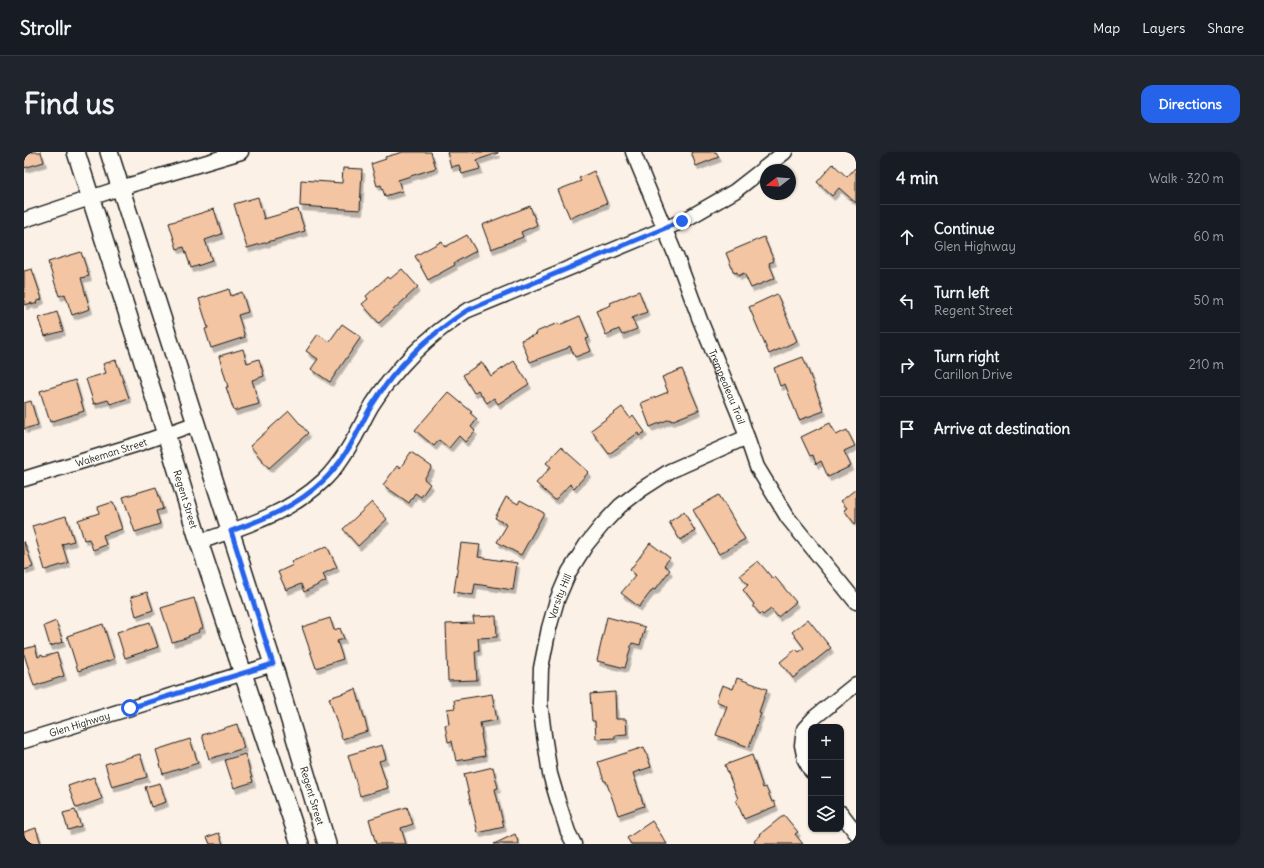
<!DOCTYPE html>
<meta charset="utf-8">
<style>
:root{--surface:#171b24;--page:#20242c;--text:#f1f3f6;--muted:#9ea1a6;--line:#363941;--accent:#2563eb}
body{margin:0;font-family:Delius,sans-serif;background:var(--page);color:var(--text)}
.controls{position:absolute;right:12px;bottom:12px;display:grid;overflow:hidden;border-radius:8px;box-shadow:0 1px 3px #0004}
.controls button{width:36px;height:36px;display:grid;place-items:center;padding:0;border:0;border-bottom:1px solid var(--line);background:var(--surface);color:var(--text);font:20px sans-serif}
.compass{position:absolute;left:736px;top:12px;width:36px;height:36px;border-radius:50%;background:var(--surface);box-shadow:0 1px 3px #0004;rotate:253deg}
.stop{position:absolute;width:12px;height:12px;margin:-9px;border:3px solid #2563eb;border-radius:50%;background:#fff}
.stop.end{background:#2563eb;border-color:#fff;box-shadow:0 1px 4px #0008}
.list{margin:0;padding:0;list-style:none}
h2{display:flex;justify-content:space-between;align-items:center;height:52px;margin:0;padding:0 16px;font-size:17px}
h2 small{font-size:13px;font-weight:400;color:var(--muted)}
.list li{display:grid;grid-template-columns:26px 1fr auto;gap:12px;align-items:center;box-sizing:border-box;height:64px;padding:0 16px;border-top:1px solid var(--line)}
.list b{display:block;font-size:15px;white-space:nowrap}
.list p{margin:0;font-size:13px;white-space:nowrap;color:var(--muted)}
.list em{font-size:13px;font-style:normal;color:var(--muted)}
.icon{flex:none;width:22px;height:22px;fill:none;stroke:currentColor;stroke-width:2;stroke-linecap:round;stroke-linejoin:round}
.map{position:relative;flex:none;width:832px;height:692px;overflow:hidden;border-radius:12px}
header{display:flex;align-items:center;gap:24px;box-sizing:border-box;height:56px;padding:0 20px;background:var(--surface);border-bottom:1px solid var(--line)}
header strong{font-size:19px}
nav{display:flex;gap:22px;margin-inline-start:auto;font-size:14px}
.intro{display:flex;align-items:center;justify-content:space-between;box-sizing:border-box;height:96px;padding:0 24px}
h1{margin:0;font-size:28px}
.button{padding:10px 18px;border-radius:12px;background:var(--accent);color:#fff;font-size:14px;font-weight:700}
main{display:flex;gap:24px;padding:0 24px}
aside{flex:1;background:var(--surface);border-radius:12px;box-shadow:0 1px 3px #0004}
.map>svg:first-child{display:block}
</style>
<header>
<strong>Strollr</strong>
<nav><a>Map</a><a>Layers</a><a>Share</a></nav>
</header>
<div class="intro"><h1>Find us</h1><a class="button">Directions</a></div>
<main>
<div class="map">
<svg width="832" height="692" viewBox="0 0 832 692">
<defs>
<filter id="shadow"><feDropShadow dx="2.5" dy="4.5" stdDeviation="0" flood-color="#0004"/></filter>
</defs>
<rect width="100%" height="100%" fill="#fbf1e6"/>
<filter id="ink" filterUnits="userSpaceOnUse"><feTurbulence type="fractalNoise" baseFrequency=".025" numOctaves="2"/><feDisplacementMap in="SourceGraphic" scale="8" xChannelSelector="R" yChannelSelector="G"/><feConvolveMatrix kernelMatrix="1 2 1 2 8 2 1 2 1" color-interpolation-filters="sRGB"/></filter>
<g filter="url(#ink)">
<path fill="#f3c5a2" stroke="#1c1c1c" filter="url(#shadow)" d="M0,0H17L20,10L0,16Z
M379,0H407L412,16L374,28L378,39L361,44L357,33L353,34L347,12L362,7L361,5Z
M423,0H474V1L453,8L456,17L438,22L435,13L427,15Z
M667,0H692L695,5L672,14Z
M809,12L823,25L831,16L832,17V51L815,36L808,44L793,30Z
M319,16L338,17L336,58L276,54L277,28L318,31Z
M570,19L583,51L546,66L534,38L557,29L555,26Z
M234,45L240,67L274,57L281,79L223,96L210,52Z
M506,54L513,73L497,80L499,85L467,97L458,73Z
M190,57L198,82L181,88L188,109L167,116L160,95L153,97L145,71Z
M443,83L452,99L430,111L431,113L404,128L391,104L418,89L421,95Z
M740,85L750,109L745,111L751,126L727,136L720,121L714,124L713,120L710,121L702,101Z
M57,100L65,124L57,126L66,157L48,163L41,142L35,144L24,110Z
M8,117L18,147L12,150L13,151L8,153V151L0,153V119Z
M378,117L394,135L355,171L338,152L344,147L342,144L363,125L366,127Z
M205,137L207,144L218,140L224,160L214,163L221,185L187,196L181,177L184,176L175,147Z
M615,139L623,160L608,166L613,177L598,183L595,177L582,183L572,159L587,153L586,151Z
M753,142L773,189L745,202L725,155Z
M33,160L39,179L21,184L15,166Z
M556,164L565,186L562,187L567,199L551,205L546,194L544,195V196L506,210L497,188L513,182L512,180L534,171L535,173Z
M318,172L337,185L306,230L287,217L294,207L282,199L294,182L305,190Z
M219,197L223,211L235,207L240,224L228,228L235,252L210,259L202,235H204L195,204Z
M779,205L800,259L775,268L761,232L756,234L750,216Z
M92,208L105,246L86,252L84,248L70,252L62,227L82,221L79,212Z
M490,209L505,232L474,252L470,246L463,251L454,238L450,241L439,223L458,210L467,224Z
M658,217L675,258L647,269L646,267L626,275L617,251L644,240L638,225Z
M51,228L60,259L26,270L16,239Z
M424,240L448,260L446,261L453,267L447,275L451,279L441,290L435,284L425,296L415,288L410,294L391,278Z
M7,249L14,273L0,277V251Z
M598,255L606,266L609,263L621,280L615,284L614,281L585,302L567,278Z
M265,259L284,281L245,316L226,294Z
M806,271L812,283L823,278L831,294L820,299L827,314L804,325L797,309L792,312L789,303L786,304L777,285Z
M537,295L565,320L550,336L546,332L531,348L512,331L527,315L522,311Z
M387,300L408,315L400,327L406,332L397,345L391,341L385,351L359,333L373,314L376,316Z
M132,335L139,357L132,359L136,372L111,380L99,345Z
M832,337V371L831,372L820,358L823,356L817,349Z
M695,343L721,387L695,402L669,358Z
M482,345L494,352L496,348L520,361L497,403L473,390L483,373L471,366Z
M89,350L98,377L79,383L82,393L69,398L65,387L60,388L54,368L75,361L74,355Z
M348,350L363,367L334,394L319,377Z
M660,360L671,379L656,388L645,370Z
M42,364L50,389L38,392L44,411L21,418L8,374Z
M0,389L9,415L0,418Z
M437,391L456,393L454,405L493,411L489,438L451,432L449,443L430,440Z
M626,391L646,406L640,413L646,418L631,438L629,437L615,455L597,441L612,423L606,418Z
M303,394L313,415L299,422L302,429L280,440L277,432L262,438L254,420L269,413L267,410Z
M734,409L749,427L751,425L772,450L754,465L747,457L739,463L737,461L736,462L729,454L730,452L719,438L724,433L716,423Z
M123,440L129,458L112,464L107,445Z
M170,446L179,476L174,478L175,480L164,484L165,485L148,490L137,456Z
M472,464L473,485L454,486L455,499H451L453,528L424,529L422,472L450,471L449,465Z
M583,465L621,475L616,493L608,491L601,516L573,509Z
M306,466L310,478L316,476L320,487L313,489L319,507L292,516L278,475Z
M784,467L807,496L769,526L756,510L772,497L775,500L780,496L768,480Z
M32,469L39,490L26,494L20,474Z
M126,470L134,495L101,506L93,480Z
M79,472L90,507L54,519L43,484Z
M11,494L14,505L18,503L19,505L33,501L40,524L10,534L0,502V497Z
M713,526L743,537L735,560L737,561L725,595L692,583L703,554L692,549L698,533L709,537Z
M332,537L344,579L318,587L305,546Z
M591,540L592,567H602L603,582L591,583V586L572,587L571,569H568L566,542Z
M468,542L473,568L456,571L458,582H457L461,604L432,609L428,589L424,590L421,573L425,572L423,557L431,556L430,548Z
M213,572L220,596L185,607L178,583Z
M166,587L174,611L139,622L132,598Z
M358,593L362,607L355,609L364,636L336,644L324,603Z
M620,595L627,615L609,621L620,654L594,663L582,629H580L574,610Z
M116,602L123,625L88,635L81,612Z
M221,602L229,630L210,636L201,608Z
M728,603L739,636L742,635L748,650L750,649L752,654L720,667L712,648L714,647L701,613Z
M469,615L474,636L471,637L480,675L454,681L440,622Z
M70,625L78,647L52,656L44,634Z
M136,631L142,650L127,655L121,635Z
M383,655L389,672L377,676L382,692H352L345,667Z
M51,658L57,674L44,678L39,661Z
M760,663L774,680L771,682L779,692H732L730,689L737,683L736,682Z
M628,669L643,692H607L603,686Z
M12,676L17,692H0V680Z
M195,681L199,692H186L183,685Z
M491,682L495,692H470Z"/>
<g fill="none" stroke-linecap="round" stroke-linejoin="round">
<g stroke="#1c1c1c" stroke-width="17">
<g id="minor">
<path id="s1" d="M609,0L656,114L676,168L716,265L733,315L764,366L832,450"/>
<path d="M0,68L96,36L217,0"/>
<path id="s2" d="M0,327L114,292L173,271"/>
<path d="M175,390C219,375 264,362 299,329C311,318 323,299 331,285C337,274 342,263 348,253C373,214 404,184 442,159L659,69L711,39L761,0"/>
<path id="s3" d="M0,589L249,512"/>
<path d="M787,619L781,608L778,593L780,577L791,565L832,532"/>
<path d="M817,661L832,681"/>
<path id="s4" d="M550,692L544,680L534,649L526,622L520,583L516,551L517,516L525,476L533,448L545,420L562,393L579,372L596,354L618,337L646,319L723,285"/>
</g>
</g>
<g stroke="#1c1c1c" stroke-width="20">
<g id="tertiary">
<path id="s5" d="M52,0L142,282L175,390L276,692"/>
<path id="s6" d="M85,0L249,512L303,692"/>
</g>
</g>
<use href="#minor" stroke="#fdfcf7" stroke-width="14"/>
<use href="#tertiary" stroke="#fdfcf7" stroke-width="17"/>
</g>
</g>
<g fill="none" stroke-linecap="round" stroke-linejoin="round" filter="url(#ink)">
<path stroke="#2563eb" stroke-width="5" d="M106,556L249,512L207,379C241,367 273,354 299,329C311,318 324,299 331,285C337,274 342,263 348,253C373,213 403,185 442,159L658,69"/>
</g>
<g text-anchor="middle" stroke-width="4" stroke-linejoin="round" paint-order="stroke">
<g font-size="10" fill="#1c1c1c" stroke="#fdfcf7">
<text dy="4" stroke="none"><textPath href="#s1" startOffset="253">Trempealeau Trail</textPath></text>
<text dy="4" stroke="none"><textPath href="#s2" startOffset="91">Wakeman Street</textPath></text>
<text dy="4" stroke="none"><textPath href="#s5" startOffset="364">Regent Street</textPath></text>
<text dy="4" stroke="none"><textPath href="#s4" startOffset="255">Varsity Hill</textPath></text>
<text dy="4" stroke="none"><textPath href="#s3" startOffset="58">Glen Highway</textPath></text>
<text dy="4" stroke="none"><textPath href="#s6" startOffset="675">Regent Street</textPath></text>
</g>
</g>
</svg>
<div class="controls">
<button>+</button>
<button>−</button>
<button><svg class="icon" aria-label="layers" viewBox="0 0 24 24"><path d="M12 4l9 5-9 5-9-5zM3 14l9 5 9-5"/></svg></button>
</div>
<svg class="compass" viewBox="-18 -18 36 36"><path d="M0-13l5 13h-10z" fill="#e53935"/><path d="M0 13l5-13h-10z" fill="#9ea1a6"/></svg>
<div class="stop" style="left:106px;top:556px"></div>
<div class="stop end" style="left:658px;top:69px"></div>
</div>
<aside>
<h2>4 min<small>Walk · 320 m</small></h2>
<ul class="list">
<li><svg class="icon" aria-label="ahead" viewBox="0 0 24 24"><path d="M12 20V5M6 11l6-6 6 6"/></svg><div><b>Continue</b><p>Glen Highway</p></div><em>60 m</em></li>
<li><svg class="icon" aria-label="left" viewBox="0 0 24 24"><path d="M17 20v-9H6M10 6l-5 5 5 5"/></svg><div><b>Turn left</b><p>Regent Street</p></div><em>50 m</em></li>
<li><svg class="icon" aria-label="right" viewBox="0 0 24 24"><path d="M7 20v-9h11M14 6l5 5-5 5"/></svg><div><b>Turn right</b><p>Carillon Drive</p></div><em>210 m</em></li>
<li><svg class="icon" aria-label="arrive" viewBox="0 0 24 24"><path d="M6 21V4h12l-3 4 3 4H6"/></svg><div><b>Arrive at destination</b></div></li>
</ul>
</aside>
</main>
